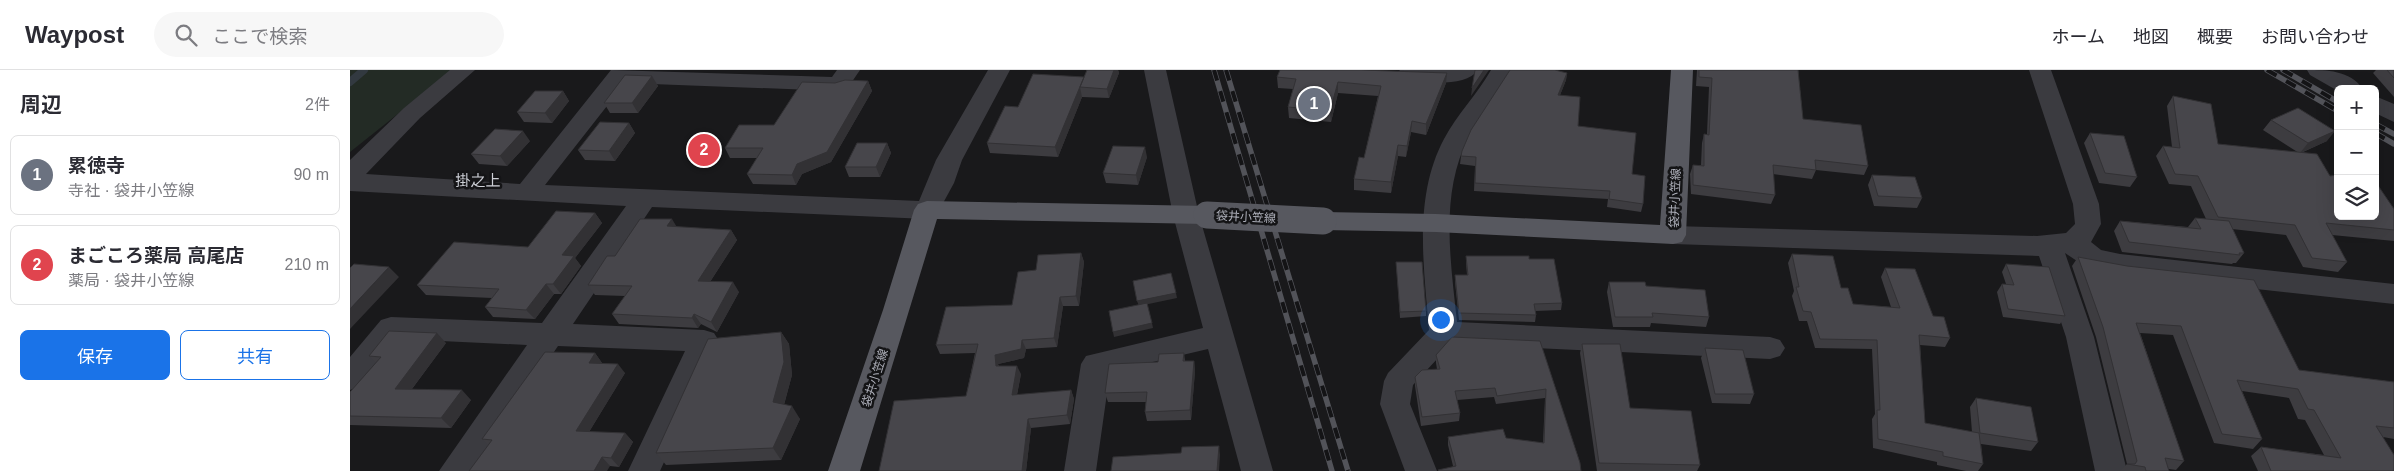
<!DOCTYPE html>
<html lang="ja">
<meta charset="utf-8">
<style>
:root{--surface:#fff;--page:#f7f7f7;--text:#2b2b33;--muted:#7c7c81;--line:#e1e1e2;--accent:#1a73e8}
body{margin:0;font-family:Helvetica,"Noto Sans JP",sans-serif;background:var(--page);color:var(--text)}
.controls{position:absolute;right:15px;top:15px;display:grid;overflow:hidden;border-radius:8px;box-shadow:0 5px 20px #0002}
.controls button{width:45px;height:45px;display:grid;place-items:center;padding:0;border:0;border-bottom:1px solid var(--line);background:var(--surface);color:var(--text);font:25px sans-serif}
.you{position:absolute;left:1090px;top:249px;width:18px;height:18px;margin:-12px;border:4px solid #fff;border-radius:50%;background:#1a73e8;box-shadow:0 0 0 8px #1a73e833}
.badge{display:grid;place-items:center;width:32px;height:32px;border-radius:50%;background:var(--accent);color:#fff;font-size:16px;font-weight:700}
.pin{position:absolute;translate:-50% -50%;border:2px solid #fff;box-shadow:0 1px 5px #0006}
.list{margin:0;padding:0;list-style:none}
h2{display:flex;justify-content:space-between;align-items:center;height:65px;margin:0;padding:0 20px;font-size:21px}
h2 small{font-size:16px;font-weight:400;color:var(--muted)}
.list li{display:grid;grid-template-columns:32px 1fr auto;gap:15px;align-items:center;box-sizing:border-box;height:80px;margin:0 10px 10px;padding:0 10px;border:1px solid var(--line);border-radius:8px}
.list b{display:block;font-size:19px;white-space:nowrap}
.list p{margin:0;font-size:16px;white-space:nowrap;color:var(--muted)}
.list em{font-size:16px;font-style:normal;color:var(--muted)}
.actions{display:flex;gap:10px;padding:15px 20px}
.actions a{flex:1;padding:11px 0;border:1px solid var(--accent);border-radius:8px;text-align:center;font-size:18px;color:var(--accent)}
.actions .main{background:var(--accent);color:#fff}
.icon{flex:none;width:28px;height:28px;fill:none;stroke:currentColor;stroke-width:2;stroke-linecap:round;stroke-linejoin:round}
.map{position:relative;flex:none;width:2044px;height:401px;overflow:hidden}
header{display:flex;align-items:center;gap:30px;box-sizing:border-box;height:70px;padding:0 25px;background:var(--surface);border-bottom:1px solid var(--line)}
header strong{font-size:24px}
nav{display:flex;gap:28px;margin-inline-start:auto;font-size:18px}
.search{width:350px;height:45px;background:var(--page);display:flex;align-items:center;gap:12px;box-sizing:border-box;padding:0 18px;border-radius:28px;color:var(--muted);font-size:19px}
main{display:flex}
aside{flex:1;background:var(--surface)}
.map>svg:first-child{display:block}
</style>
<header>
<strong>Waypost</strong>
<div class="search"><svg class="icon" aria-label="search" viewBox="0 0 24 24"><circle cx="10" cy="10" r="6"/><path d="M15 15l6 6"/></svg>ここで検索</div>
<nav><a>ホーム</a><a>地図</a><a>概要</a><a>お問い合わせ</a></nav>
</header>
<main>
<aside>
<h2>周辺<small>2件</small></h2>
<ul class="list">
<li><span class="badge" style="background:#6b7280">1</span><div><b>累徳寺</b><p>寺社 · 袋井小笠線</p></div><em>90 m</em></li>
<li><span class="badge" style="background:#e0444e">2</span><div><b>まごころ薬局 高尾店</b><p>薬局 · 袋井小笠線</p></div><em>210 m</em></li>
</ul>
<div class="actions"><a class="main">保存</a><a>共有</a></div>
</aside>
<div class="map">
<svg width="2044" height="401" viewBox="0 0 2044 401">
<rect width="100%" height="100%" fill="#19191b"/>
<path fill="#232b25" d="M0,0H103L0,82Z"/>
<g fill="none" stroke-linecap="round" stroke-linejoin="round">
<path stroke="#323940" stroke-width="8" d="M0,12L14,0"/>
<path fill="#3b3b40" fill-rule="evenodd" d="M100,0H125L70,48L16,104L170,114L261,0L482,7L487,0H510L497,19L489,21L275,13L195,115L569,131L586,90L638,0H660L612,90L604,113L586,146L577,149L302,137L223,254L354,260L364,263L369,271L310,401H278L335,281L208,276L123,401H89L177,275L48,269L11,316L0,320V287L31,250L41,247L192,253L276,136L0,121V90L54,38Z
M794,0H816L849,145L923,401H891L858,279L760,302L746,401H714L731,294L736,286L853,258L823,145Z
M1050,0H1128C1116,18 1070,13 1051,8L1047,3Z
M1141,0H1163C1151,24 1132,44 1119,67C1089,123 1101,193 1107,252L1420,267L1430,270L1435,278L1430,286L1420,289L1101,274L1063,315L1060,334L1087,401H1055L1030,334L1034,311L1038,303L1079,260C1074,198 1063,127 1094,69C1107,44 1127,25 1141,0Z
M1679,0H1701L1749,134L1751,154L1741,172L1751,180L1770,184L2044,214V234L1770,204L1733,195L1715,183L1744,267L1777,401H1745L1716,267L1689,186L1323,174L1314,172L1310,165L1314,158L1323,156L1687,166L1716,163L1725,154L1723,134Z
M1957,0C1976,0 2000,0 2013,19H1988V21L1960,5Z
M2025,26L2044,34V52L2025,43Z"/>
<path fill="#57585f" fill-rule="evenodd" d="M1321,0H1343L1336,165L1332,172L1323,174L1086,162L973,160L964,158L960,151L964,144L973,142L1086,144L1310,155Z
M577,131L857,136L866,139L870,145L866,151L857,154L587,149L510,401H478L533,240L564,140L568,134Z"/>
<g stroke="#525359" stroke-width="5.5">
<path id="rail" d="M864,0L982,401
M876,0L998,401
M1917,0L1988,41
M1933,0L1988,32
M2025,54L2044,64
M2025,63L2044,74"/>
</g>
<use href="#rail" stroke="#141416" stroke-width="4" stroke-dasharray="11" stroke-linecap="butt"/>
<path stroke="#57585f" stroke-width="27" d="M857,145L973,151"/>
</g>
<path fill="#3d3c40" d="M737,0H768L769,3L759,28L732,27L708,87L640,83L637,73L668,37L734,7Z
M1347,0H1448L1453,49L1518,96L1514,105L1466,100L1462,109L1423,104L1425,125L1421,134L1341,124L1340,104L1343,95H1351L1352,73L1354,64H1357L1359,17L1346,16Z
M2026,0H2044V27L2023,3Z
M1217,3L1216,10L1210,25L1228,56L1282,104L1293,134L1291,142L1257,137L1258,129L1124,121L1125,96L1110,94L1111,86Z
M302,6L308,16L288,43H260L254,33Z
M927,7L1096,13L1076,65L1061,62L1056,87L1048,86L1041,123L1004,120V109L1014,88L1028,26L988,23L981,52L939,48L938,37L943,19L928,18Z
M518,11L522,21L481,92L452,104L446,115L403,114L397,104L407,88H380L375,78L424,55L485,13Z
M213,21L219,31L202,53L174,52L167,42Z
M1823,26L1868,74L1949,83L1913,60L1921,50L1977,71L1951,83L1980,106L2044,139V171L1982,165L1997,192L1988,202L1953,197L1936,165L1882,159L1894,183L1886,193H1883L1882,194L1772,182L1764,161L1770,151L1838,157L1845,148L1856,149L1841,116L1819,114L1806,86L1813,76L1822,77L1817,36Z
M279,53L285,63L265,91L235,90L228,80Z
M1740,63L1787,107L1780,117L1749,113L1734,73Z
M180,71L157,96L129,94L121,84Z
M537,73L541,83L530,107H499L495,97Z
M797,87L788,115L756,113L753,103Z
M1522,105L1572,128L1567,138L1524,136L1518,115Z
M245,143L252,153L225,188L231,196L211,224H204L185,249L143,247L135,237L142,228L76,225L67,215L178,177Z
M326,157L381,160L387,170L360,212L389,222L367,262L351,254L348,258L269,254L262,244L275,226L245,225L238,215L265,186Z
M731,183L734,192L729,236H713L707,277L676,279L674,288L648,294L649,296L671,304L667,325L721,320L724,329L720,354L681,358L676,401H529L616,326L625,283L590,284L586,275L662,235L686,200Z
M1442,184L1491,218L1503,234L1541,237L1531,207L1535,198L1583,246L1600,268L1595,277L1570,275L1575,353L1622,362L1620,337L1626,328L1688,372L1681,381L1631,374L1633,394L1628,401H1616L1587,395V392L1523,378L1522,349L1525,344L1522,279L1465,278L1457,251H1449L1442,226L1444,221L1438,193Z
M1116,186L1179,189L1212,233L1211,240L1185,241L1186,245L1185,252L1109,250L1105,212V205H1117L1116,193Z
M1728,187L1949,300L2044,312V369L2033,367L2044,401H1908L1901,386L1911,377L1974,385L1955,350L1948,349L1939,328L1892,321L1912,369L1903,379L1864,373L1823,265L1790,263L1834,391L1826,400L1819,399V401H1770L1777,394L1746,267L1722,196Z
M1046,192L1076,241V246L1050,248Z
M1656,194L1715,246L1710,254L1653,247L1647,222L1652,214H1656L1652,202Z
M1259,212L1296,216L1359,247L1356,257L1301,253L1300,257H1263L1257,222Z
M431,262L439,274L442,305L434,335L450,349L431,390L316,395L306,383Z
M1190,271L1230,393L1103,396L1098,375V367L1156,368L1193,373L1195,328L1146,334L1144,327L1107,330L1110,343L1109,351L1071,356L1065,316V307L1087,299L1086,293V285Z
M96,273L62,319L121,330L101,358L0,355V322L26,293L19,286Z
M1232,274L1280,338L1350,395L1347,401H1247L1230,283Z
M1355,278L1404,324L1400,334L1362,333L1351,288Z
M245,283L252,293L275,303L239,362L275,363L283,372L269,397L260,396L138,375L132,369Z
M834,283L835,291H844L845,301L841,350L797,351L795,342L796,332H758L755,323L808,292Z"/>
<path fill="#323134" d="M764,0H768L769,3L759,28L757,19Z
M1134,0H1139L1121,26L1122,18Z
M1097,3L1096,13L1076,65V54Z
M1217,3L1216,10L1207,33L1208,25Z
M302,6L308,16L288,43L282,33Z
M518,11L522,21L481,92L452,104L446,115L442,105L447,94Z
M988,12V23L981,52L980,41Z
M730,17L732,27L708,87L705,77Z
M213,21L219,31L202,53L195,43Z
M1062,51L1061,62L1056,87L1057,76Z
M279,53L285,63L265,91L259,81Z
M173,61L180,71L157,96L150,86Z
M1985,61L1977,71L1950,83L1958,73Z
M537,73L541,83L530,107L526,97Z
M1048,75V86L1041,123V112Z
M795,77L797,87L788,115L786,105Z
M245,143L252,153L225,188L231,196L211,224L203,214L212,185Z
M322,149L328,159L317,156Z
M381,160L387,170L354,221L348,211Z
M731,183L734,192L729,236L726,226Z
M39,197L49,207L0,259V239Z
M383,212L389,222L367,262L361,252Z
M196,214L204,224L185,249L176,240Z
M826,223L827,228L789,236L787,231Z
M710,227L713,236L707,277L704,268Z
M344,244L351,254L348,258L342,248Z
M802,253L803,258L764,267L763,262Z
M431,262L439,274L442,305L431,345L423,332Z
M87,263L96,273L55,328L45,319Z
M672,270L676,279L674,288L648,294L650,305L646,296L645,285Z
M245,283L252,293L246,302L239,293Z
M844,291L845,301L841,350L840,340Z
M268,294L275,303L234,370L226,361Z
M667,296L671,304L665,334L662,325Z
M112,320L121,330L101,358L91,348Z
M721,320L724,329L720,354L717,345Z
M442,336L450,349L431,390L423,378Z
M678,349L681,358L676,401H672Z
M275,363L283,372L269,397L261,388Z
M869,376L870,385L869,401H867Z
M252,387L260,396L257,401H244Z"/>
<path fill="#47464b" stroke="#323134" d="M737,0H764L757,19L730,17Z
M930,0H1012L1097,3L1076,54L1062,51L1057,76L1048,75L1041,112L1004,109L1009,87L1014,88L1031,16L988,12L980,41L938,37L946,9L927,7Z
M1125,0H1134L1122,18Z
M1160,0H1205L1217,3L1208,25L1230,27L1228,56L1286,63L1282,104L1295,106L1293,134L1259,129L1260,121L1125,113L1126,87L1111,86L1112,81L1121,60Z
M1349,0H1448L1453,49L1511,55L1518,96L1465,90L1466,100L1423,95L1425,125L1343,115V95L1354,96V64L1359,65L1362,8L1349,7Z
M2037,0H2044V8Z
M683,4L734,7L705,77L637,73L655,36L668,37Z
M275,5L302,6L282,33H254Z
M495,10L518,11L477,82L447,94L442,105L397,104L413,78H375L389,55H424L452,12L485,13Z
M185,21H213L195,43L167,42Z
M1823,26L1861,34L1868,74L1967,84L1980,106L1988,105V146H2025V111L2044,139V160L1976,153L1997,192L1962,188L1945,155L1868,147L1848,106L1825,104L1813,76L1830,78Z
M1948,38L1985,61L1958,73L1921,50Z
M250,52L279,53L259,81L228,80Z
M145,59L173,61L150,86L121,84Z
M1740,63L1774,66L1787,107L1755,103Z
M507,73H537L526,97H495Z
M763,76L795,77L786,105L753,103Z
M1522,105L1565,107L1572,128L1528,126Z
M206,141L245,143L212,185L224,186L203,214H196L176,240L135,237L149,219L67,215L104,172L178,177Z
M1845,148L1879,151L1894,183H1889L1890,185L1779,172L1770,151L1851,159Z
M290,149H322L317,156L381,160L348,211L383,212L361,252L344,244L342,248L262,244L282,216L238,215L257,186H265Z
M731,183L726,226L710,227L704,268L672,270L671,279L645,285L646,296H667L662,325L721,320L717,345L678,349L672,401H529L544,331L616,326L628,274L586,275L596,237L662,235L668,202L686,200L688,185Z
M1442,184L1483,186L1491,218H1498L1503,234L1550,238L1535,198L1565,199L1583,246L1594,247L1600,268L1569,265L1575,353L1629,363L1633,394L1593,386V382L1528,369L1527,340H1530L1527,270L1470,269L1461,242L1453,241L1446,217H1449Z
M1116,186H1179V189H1204L1212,233L1184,234L1186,245L1109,243L1105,205H1118Z
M1728,187L1777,196L1904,210L1949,300L2044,312V358L2026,356L2044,385V401H1921L1911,377L1991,388L1964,340L1958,339L1948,319L1887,310L1912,369L1872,364L1831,256L1786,253L1834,391L1815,388L1819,401H1796L1795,397L1777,394H1785L1787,391L1753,257Z
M1046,192H1072L1076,241L1050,242Z
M4,194L39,197L0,239V198Z
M1656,194L1699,197L1715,246L1658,239L1652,214L1664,215Z
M821,203L826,223L787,231L783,211Z
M1259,212H1295L1296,216L1355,220L1359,247L1302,243L1303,247H1265Z
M797,233L802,253L763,262L759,241Z
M39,261L87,263L45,319L112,320L91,348L0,346V322L31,287L19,286Z
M431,262L434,292L423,332L442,336L423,378L306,383L358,269Z
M1102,267L1190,271L1230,393L1231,401H1089L1088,400L1106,396L1098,367L1153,359L1156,368L1194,373L1196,319L1147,326L1145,318L1105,321L1110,343L1072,347L1065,307L1072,300L1090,299L1086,285Z
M1232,274H1270L1280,338L1341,341L1350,395L1249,393Z
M1355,278L1393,280L1404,324H1365Z
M195,282L245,283L239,293L268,294L226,361L275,363L261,388L252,387L244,401H119L142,370L132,369Z
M834,283L833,291H844L840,340L795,342L797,322L755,323L759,294L808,292L809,284Z
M1626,328L1681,337L1688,372L1630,363Z
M869,376L867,401H761L763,387L831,383L832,377Z"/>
<g text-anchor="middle" stroke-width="5" stroke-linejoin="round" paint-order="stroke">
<g font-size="12" fill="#adafb9" stroke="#141416">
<text transform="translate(1325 128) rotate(-88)" y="4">袋井小笠線</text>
<text transform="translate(896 147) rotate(3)" y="4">袋井小笠線</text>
<text transform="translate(525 308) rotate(-72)" y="4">袋井小笠線</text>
</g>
<g font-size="15" fill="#cdcfd6" stroke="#141416">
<text x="128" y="116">掛之上</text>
</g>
</g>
</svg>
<div class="controls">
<button>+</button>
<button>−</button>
<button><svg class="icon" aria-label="layers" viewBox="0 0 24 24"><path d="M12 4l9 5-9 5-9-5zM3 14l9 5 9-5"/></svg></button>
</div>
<div class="you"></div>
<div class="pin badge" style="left:964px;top:34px;background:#6b7280">1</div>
<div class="pin badge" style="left:354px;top:80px;background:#e0444e">2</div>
</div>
</main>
